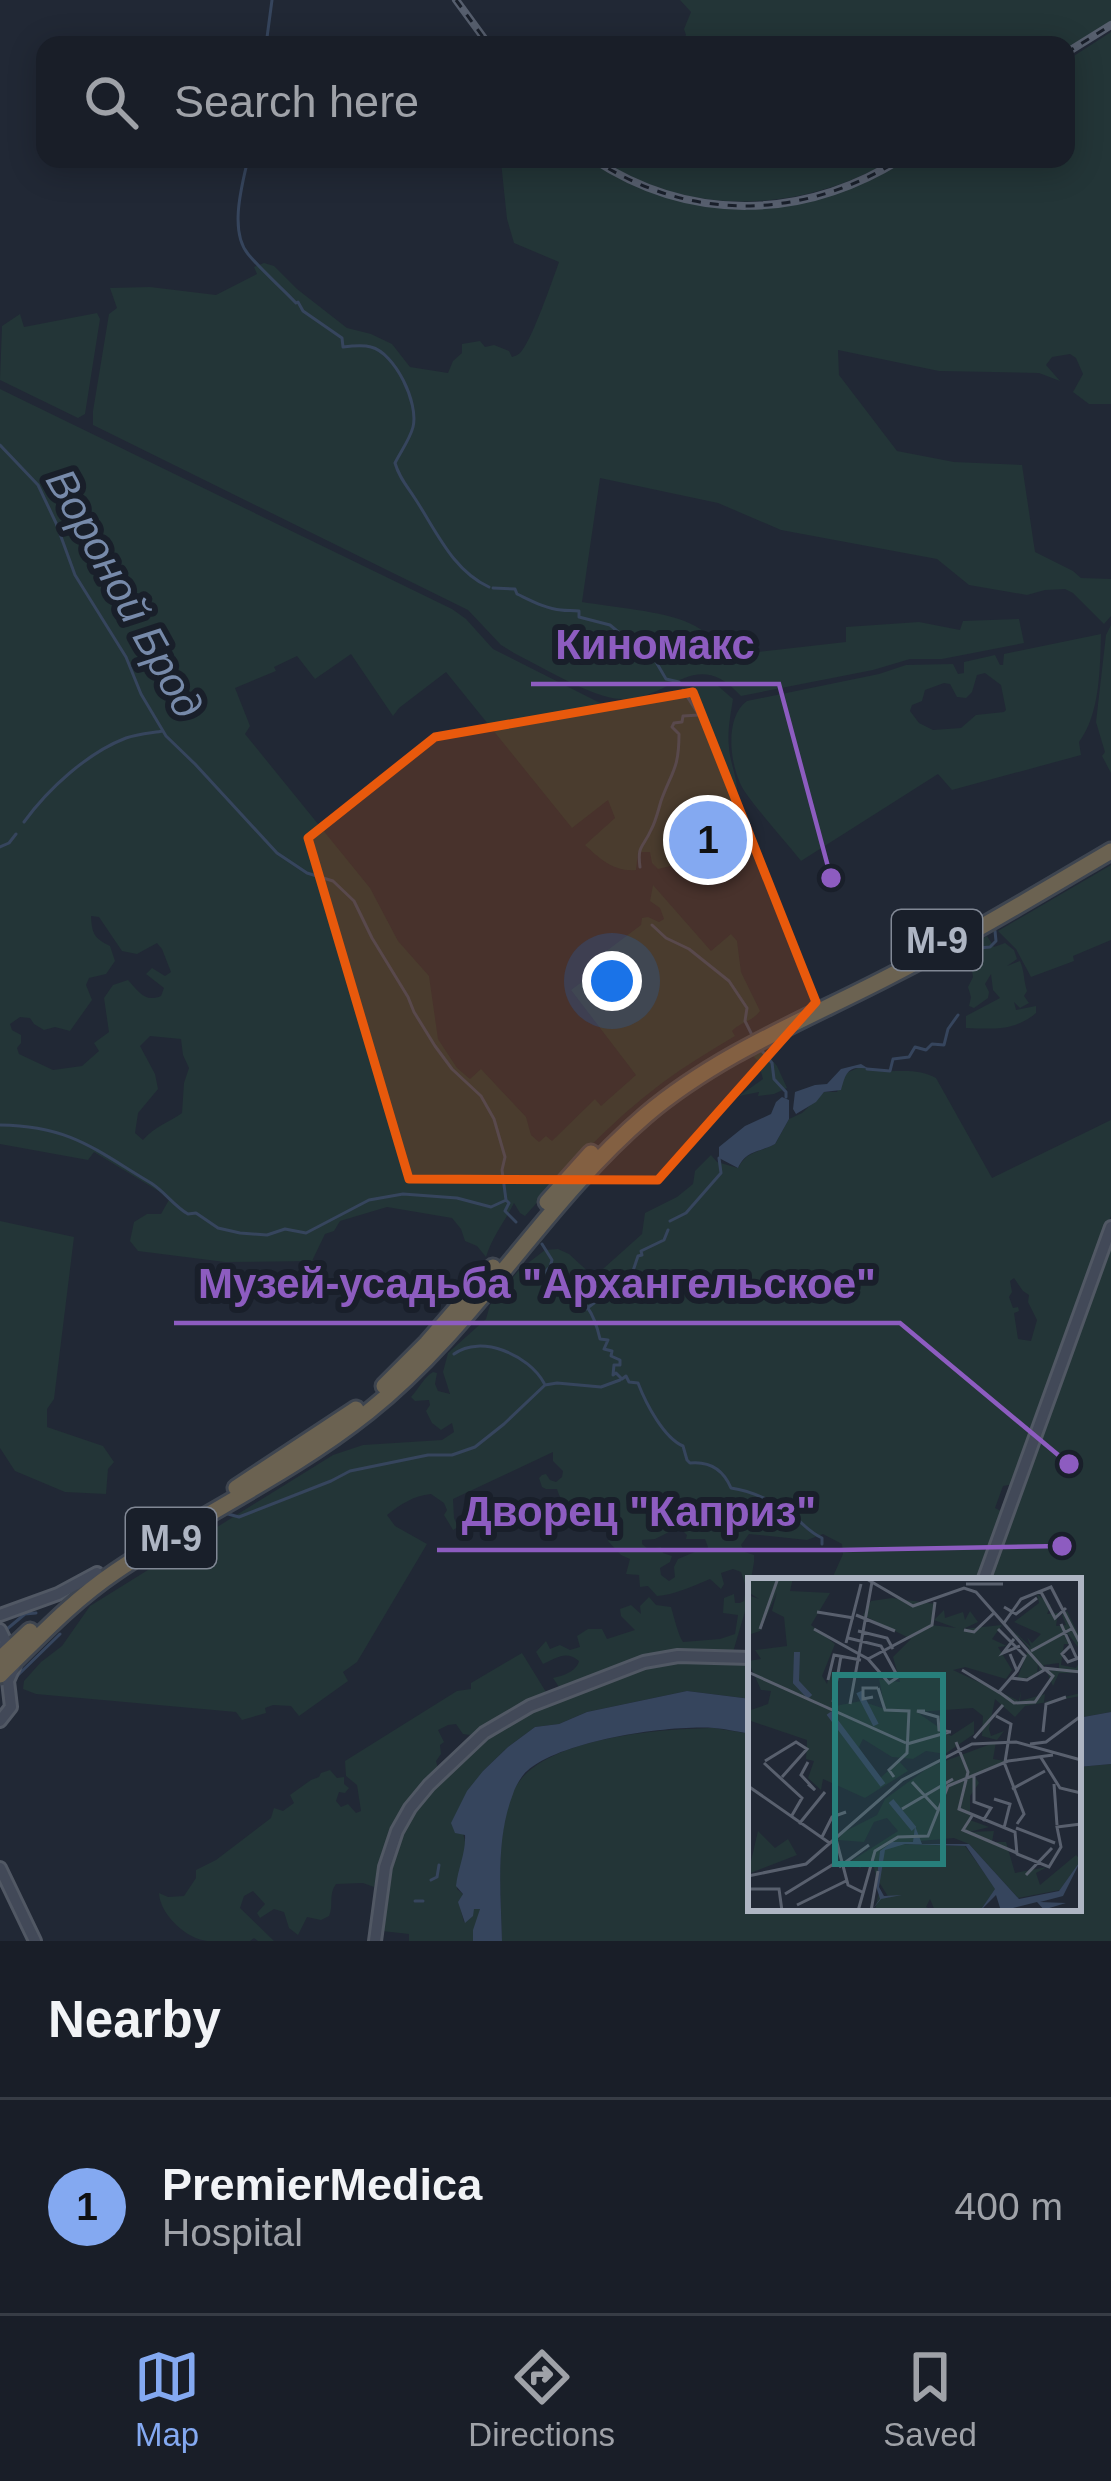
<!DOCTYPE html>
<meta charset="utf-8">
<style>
:root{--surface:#191e28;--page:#222730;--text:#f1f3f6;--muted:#9fa2a8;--line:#373c45;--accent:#84a9f1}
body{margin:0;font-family:Arial,sans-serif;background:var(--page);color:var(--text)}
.you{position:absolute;left:612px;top:981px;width:42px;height:42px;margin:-30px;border:9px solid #fff;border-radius:50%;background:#1a73e8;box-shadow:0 0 0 18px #1a73e833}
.badge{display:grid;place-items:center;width:78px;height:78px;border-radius:50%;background:var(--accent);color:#111;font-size:39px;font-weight:700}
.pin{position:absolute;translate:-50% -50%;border:6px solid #fff;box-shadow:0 3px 12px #0006}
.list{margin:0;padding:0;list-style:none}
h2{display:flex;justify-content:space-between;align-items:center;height:156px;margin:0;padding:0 48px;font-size:51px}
h2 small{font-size:39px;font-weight:400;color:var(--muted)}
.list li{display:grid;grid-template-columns:78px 1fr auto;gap:36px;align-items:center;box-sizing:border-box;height:216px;padding:0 48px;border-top:3px solid var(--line)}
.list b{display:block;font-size:45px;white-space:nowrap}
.list p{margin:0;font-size:39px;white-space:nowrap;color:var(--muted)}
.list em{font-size:39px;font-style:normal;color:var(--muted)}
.icon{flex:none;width:66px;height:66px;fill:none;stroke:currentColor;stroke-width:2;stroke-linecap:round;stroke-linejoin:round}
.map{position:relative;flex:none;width:1111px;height:1941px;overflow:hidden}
.search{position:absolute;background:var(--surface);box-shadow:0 6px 30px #0003;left:36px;right:36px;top:36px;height:132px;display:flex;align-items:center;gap:30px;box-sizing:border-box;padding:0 42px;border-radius:24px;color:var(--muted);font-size:45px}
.sheet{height:372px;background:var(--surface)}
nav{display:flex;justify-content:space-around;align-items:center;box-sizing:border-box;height:168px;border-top:3px solid var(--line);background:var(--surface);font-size:33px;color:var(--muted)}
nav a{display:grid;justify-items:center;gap:6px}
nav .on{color:var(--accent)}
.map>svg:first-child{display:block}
</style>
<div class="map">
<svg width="1111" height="1941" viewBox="0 0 1111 1941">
<rect width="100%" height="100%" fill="#212835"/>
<path fill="#233537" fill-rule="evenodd" d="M680,0H1111V22L1066,50V45H680L686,35L684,29L691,12Z
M1111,32V404H1089L1073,392L1083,374L1076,358L1070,354L1052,357L1046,365L1060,381L1039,373L939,371L838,350L839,375L897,451L954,462L1022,465L1035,552L1073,571L1081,578L1111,579V616L1104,624L1073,593L1065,589L1045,590L1027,595L969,585L937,559L781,530L718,503L600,478L582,602C612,607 663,611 689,623C707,631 723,647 740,654L846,642V627L919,622L960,630L963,621L1019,619L1024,643L942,659H910L873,670L741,696C694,644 670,702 620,699C593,698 540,666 514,653L501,645L468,610L93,425V411L109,314L117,308L110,288L150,287L216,295L257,274L254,267L264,263L274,266L297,289L347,328L371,334L392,344L410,367L448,373L453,361L462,353V344L480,341L485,347L494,345L509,351L512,357C515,356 518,355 520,353C531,343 553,279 559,262L514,243L507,219L501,162L490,164L486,159H589L625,180L665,196L712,207L755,209L795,205L841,192L875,178L905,159H1066V61Z
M601,159H894C805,212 688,219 601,159Z
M97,313L100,319L85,414L78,418L0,380L2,326L20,314L24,327Z
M0,389L452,609L466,619L493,649L606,706L638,707L702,683L718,686L733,699C731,713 727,730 729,747C730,766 742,786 735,804L670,866L658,869L652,863L650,852H638L636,870C614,872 600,859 585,845L615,818L608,800L572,828L446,672L399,708L393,716L351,654L315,679L297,656L274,667L276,671L235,688L250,726L245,734L370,888L398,941L429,976L438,1039L457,1068L470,1079L481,1069L526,1117L531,1135L539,1142L546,1136L552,1141L595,1099L601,1106L636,1075L571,990L591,975L585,967L641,925L642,918L648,917L659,922L664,919L660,908L650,901L653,885L711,951L731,934L737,941L741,972L760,1011C752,1022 740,1022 732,1031L735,1036C710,1051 685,1066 662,1083C611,1121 568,1168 525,1216L520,1213L514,1203C505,1221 492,1237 486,1257L477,1246L465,1241L461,1229L452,1218L387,1207L340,1221L334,1231L325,1234L312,1261L225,1262L138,1251L130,1241L134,1222L147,1214H161L170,1198L94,1152L88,1160L0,1144ZM91,916L99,917L122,951L137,954L157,943L162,949L171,972L165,976L152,968L146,974L164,988L161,996C145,1003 138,991 128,980L113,985L104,998L109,1032L94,1043L99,1051L82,1066L53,1070L19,1054L17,1048L21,1043V1035L12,1030L10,1024L20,1017L30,1018L34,1024L44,1030L55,1027L70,1031L92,1000L86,985L89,978L106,974L115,961L110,946C94,938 92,934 91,916ZM150,1036L181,1039L183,1055L189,1068L184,1083L182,1113C168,1123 155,1126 143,1140L135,1133L138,1113L158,1089L155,1074L140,1046Z
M1111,625V773L1102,756L1105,752L1096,722L1106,635Z
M1101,634C1100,669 1100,714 1079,742L1081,755L952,790L938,774L801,861C783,838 762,816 745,792C730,770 723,718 747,701L879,674L906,665L953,664L958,674L964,673V662L995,655L1000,665H1003L1004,654ZM985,673L1001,685L1006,710L1004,712L976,715L961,728L933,730L919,723L910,711L912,705L922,701L925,690L944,683L950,684L957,697L966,698L972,692L977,675Z
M1111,865V940L1073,956L1074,961L1031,977L1016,949L998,931Z
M987,936L994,947L1005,943L1014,950L1017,959L1007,966L1020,961C1025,973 1023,978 1027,991L1024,996L1029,1003L1020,1008L1014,1002L1016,1010L1036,1006V1013C1015,1031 993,1029 966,1028V1016L1000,998L993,990L991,974L985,984L989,992L988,998L974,1008L969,1006L971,997L968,987L973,977L972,971L980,960L966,947Z
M762,1048L777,1066L787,1088L774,1094L758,1096L759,1092L739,1096L763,1079L758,1061L751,1054Z
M860,1067C888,1077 911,1064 936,1078L992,1178L1111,1120V1216L1014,1484L1003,1486L995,1508L1005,1513L979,1581H831L843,1554L842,1544L823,1534L807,1540L749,1534L741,1545L745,1552L754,1555V1562L746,1608L733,1652L682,1650L636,1658L559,1687L553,1678C563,1676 577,1671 579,1661C566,1650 557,1658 543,1664L536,1652L546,1641L550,1649L560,1645L570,1650L580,1647L577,1636L588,1629H602L607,1639L635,1630L621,1616L620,1609L631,1605L641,1614L640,1606L649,1597L656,1605L671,1607C674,1617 678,1635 683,1642L720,1639L735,1634L738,1615L723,1613L724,1598L734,1594L735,1603H740L744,1601L746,1587L741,1572L733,1569L721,1573L724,1584L721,1589L710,1579C693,1586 674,1595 657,1596L648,1586L640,1587L639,1575L626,1574L630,1559L621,1555L608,1541L610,1538H621V1529L616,1527C593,1535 563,1511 557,1489H546L542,1487L539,1478L542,1475L546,1474L550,1480L556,1482L562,1477L563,1471L553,1461V1452L453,1499L454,1518L458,1527L453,1530L444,1515L447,1510L444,1503L431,1494C413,1496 401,1504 387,1515L395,1526L427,1544L357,1662L343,1672L348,1681L299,1716L291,1706L273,1705L265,1708L266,1713L242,1720L236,1712L36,1694L23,1689L24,1681L41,1662L62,1646L90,1606L333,1455L363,1445L442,1440L454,1432L452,1423L441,1430L432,1423L426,1411L430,1405L429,1400L415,1401L411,1397C418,1390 424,1377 433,1372L437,1373L435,1384L438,1391L450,1394L443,1372L448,1353L486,1319L490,1305L519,1270L545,1250L558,1249L569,1254L594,1277L642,1234L645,1213L677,1197L693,1184L695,1171L711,1155L717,1162L738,1168C747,1150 759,1153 775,1144L789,1119L802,1113L824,1092H837L844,1074ZM1014,1278L1023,1291L1029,1295L1028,1302L1037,1320L1031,1341L1018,1339L1014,1313L1019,1311L1018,1307L1013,1308L1009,1297L1012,1292L1010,1281ZM680,1511L684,1520L680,1528L687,1535L686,1539H705L708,1547L706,1550L697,1551L678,1559L674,1567L675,1577L669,1581L661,1575L660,1568L670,1562L672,1556L663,1553L661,1547L648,1549L642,1544V1540L655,1539L669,1532L667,1519Z
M0,1221L74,1237L54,1399L47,1409V1427L103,1446L114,1462L108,1469L106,1494L65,1492L15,1471L0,1448Z
M1111,1238V1712L1078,1718V1581H986Z
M522,1653L546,1692L519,1704L470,1735L463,1734L456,1724L448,1725L438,1730L444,1742L440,1745L441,1754L436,1761L438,1769C391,1813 390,1827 374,1887L363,1883L336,1884C328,1895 334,1905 329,1916L321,1920L307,1917L298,1935L289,1928L284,1912L274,1909L260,1918L257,1913L265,1904L253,1891L244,1896L240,1908L274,1941H258L254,1938L250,1941C236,1941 221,1941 207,1941C187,1939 160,1915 159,1893L168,1897L184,1896L196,1878V1870L216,1860L271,1818L274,1808L283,1811L294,1803L290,1795L311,1780L319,1777L321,1773L330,1770L337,1778L344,1777V1784L349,1788L345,1793L339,1792L336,1801L341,1807L348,1804L356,1813L361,1811L357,1785L346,1776L345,1761L457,1691L471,1689V1683Z
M674,1661L751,1662V1699L687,1691L587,1712L559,1724L535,1727L508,1747L483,1771L463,1833L466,1846L457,1889L463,1894L460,1907L464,1922L472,1916L473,1909H480L473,1941H409V1934L382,1931L388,1870L403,1823L443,1773L503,1724L521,1714L652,1664Z
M714,1728L751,1734V1908H1078V1767L1111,1764V1941H502C501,1893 495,1840 512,1794C535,1737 660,1729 714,1728Z"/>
<path fill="#36455d" d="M861,1064L869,1069C847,1065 846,1073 841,1090L824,1092L816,1102L796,1114L793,1109L795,1092L815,1085L827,1084L841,1069Z
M782,1097L789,1100V1119L775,1144C758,1153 746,1150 738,1168L719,1158V1147L745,1126L771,1114L776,1102Z
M687,1691L751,1699V1734C739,1732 727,1729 714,1728C668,1725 563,1740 527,1771C522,1775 515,1787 513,1794C495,1840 501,1893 502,1941H473V1930L480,1909H474L473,1916L465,1923L458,1902L463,1894L456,1886C458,1868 466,1853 465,1835L455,1833L451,1823L467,1791L483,1771L508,1747L535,1727L559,1724L587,1712Z
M1111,1712V1764L1078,1767V1718Z"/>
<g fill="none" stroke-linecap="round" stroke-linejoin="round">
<path stroke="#36455d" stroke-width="3" d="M266,45L272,0
M248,159C242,185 229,231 248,254C262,271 281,287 296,303L298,302L303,311L342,338L343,347C351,346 364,345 371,347C395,353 419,403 413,427C410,439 401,451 395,463C399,477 406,485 414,497C436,530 452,570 489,587
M0,445L38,485L56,523L75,575L126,657L141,694L166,736L195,764L277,853L307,873L333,881L354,901L372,938L408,997L414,1012L435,1046L452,1069L481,1096L494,1119L505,1157L502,1170L506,1200L509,1203L505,1211L516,1222
M493,588L515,589L517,594C530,600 546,609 561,610C567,611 573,610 579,611V617L610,625L629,641L652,655L666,679L679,682
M24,822C48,789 87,753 126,738C137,734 151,733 163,731
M0,847L9,843L16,834
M640,867C637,845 643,848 651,830C656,821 658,811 661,801C672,771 679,769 679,734L672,727L674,723L682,722L683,716L699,715L683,690
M652,925L666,938L689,949L729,981L747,1008L745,1021L753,1037
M976,958L979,948L990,947L996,941L995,931
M758,1046L772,1063L774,1079L786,1092V1097
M867,1069L890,1071L893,1059L909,1057L915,1047L926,1050L932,1044L944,1045L948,1029L958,1015
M0,1125C70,1126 94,1149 151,1183C165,1192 174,1206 188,1214L196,1213L218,1228L240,1233L267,1235L285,1229L306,1233L369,1200L403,1194L457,1198L491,1207L504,1201
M670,1221L686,1213L721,1173L719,1158
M542,1244L552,1260L550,1267L542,1275L547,1285C553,1288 560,1289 566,1291C587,1297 596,1321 600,1339L608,1340L604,1349L612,1351L611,1356L620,1360V1365H614L613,1375L616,1373L622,1379L626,1376L629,1382L638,1383C646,1404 664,1438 683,1446L687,1460L690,1463C710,1461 723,1469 731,1488C754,1491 781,1505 797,1519C806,1527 811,1533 822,1538V1544
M586,1309L598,1300L620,1272L631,1277L638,1256L642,1255L641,1251L664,1240L668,1230
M454,1354C481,1334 529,1355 544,1383
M228,1514L239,1517L331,1481L350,1471L428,1455H452L475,1447L504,1424L545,1385L557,1383L601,1387L620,1380
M7,1629L25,1614L36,1613
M17,1676L60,1634
M431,1880L437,1877L439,1865
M415,1901H423"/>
<g stroke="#515864" stroke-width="16">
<path id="secondary" d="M983,1581L1111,1227
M0,1615L58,1594L97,1573
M0,1630L6,1642L1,1653
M0,1721L11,1707L8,1681L15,1665
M0,1868L35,1941
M375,1941L385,1867L397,1831L410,1808L429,1785L484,1733L530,1706L644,1662L678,1656L751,1658"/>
</g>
<g stroke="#3e4550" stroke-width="21">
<path id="highway" d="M547,1202L591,1153
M384,1386L427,1343L493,1267
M236,1488L356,1409
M0,1659L30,1631
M0,1675C37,1639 72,1601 115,1572C197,1516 289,1475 368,1412C475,1327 542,1204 646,1115C718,1054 807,1019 890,976C965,938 1038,894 1111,851"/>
</g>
<use href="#secondary" stroke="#424958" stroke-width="10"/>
<use href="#highway" stroke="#6b6251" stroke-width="15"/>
<g stroke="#565e6d" stroke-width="8">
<path id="rail" d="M456,0L489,45
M1066,53L1111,25
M593,159C690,223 803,220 901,159"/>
</g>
<use href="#rail" stroke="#191f2a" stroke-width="3" stroke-dasharray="9" stroke-linecap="butt"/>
</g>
<path fill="#e8590c" fill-opacity="0.2" stroke="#e8590c" stroke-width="9" stroke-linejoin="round" d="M693,692L816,1002L658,1180L409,1179L308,838L435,737Z"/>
<g text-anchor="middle" stroke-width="12" stroke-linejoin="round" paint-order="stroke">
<g fill="#191f2a" stroke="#818895" stroke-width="3">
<rect x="892" y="910" width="90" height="60" rx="9"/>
<rect x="126" y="1508" width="90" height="60" rx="9"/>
</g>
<g font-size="36" font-weight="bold" fill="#aeb5c3">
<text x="937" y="953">М-9</text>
<text x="171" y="1551">М-9</text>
</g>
<g font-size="42" font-style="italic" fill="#778aaa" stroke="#191f2a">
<text transform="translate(125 593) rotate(61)" y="15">Вороной Брод</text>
</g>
</g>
<g transform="translate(748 1578)">
<rect width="333" height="333" fill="#212835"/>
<path d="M0,0H45L42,13L82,15L63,47L87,66L74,98L79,106L83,89L87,128L113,123L137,131L131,101L152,104L145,79L163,61L115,37L123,23L144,20L188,26L183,47L208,50L186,42L196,32L197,40L215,34L217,42L222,33L230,44L215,51L254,47L244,61L259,68L250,69L264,92L258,101L217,89L205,92L271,123L273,113L272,123L297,116L296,124L333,115V118L277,128L267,139L247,121L241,151L243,158L256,153L249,162L234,158L235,138L225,130L169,134L203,158L226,143V156L197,176L178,173L165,181L144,179L115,161L111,169L131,201L151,183L160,193L117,220L75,201L73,212L60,200L66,183L58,181L59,162L0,142V133L20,126L23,113L13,112L0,83L13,81L7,72L39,68L36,39L24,33L29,14L12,53L0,57V17L11,21L0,14ZM289,16L303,27L299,36L310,35L308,48L318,47L314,37L319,33L333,62V73L317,52L324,66H316L313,87L328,90L333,81V95H311L305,108L298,92L311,93V85L296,87L297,92L292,96L290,85L289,98L269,101L281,70L271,59L264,63L269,57L258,46L283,69L279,59L284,65L293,56L266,44L291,25ZM248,164L245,181L257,183L226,197L231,205L222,218V242L241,249L221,254L246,253L244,264H258L267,295L299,289L288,295L292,307L328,277L333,282L312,312L270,320L221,266L206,260L139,266L129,303L124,281L112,290L103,283L150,253L139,240L126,244L116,264L89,262L96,254L129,237L137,221L181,189ZM10,253L27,270L40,261L49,277L0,296ZM148,266L217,268L248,311L232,333H187L182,321L178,329L187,333H127L130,317L141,320L131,304L137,272Z" fill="#233537"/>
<path d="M167,248L174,266H221L271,321L311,313L333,282L315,318L292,324L318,325L298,331L317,330L297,333L289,324L253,333L248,317L232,333L247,311L218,268L157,266L137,272L131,309L136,318L154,317L133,321L123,333L132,321L128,308L132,273L144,264H165Z" fill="#36455d"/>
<path fill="none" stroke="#36455d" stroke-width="6" d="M49,74L48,104L62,119M111,114L128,147M81,135L135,207M143,223L166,251"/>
<path fill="none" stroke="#59606e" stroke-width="3" d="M117,0L165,28L216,10L228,14L295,90L333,94M218,6H255M293,14L307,40L318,30M256,29L268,36L289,20M69,34L106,40M108,37L147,53M256,45L273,21L303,9L333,67M313,46L329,81M12,51L30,0M66,51L120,81L141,105L153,97M250,51L277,78L269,93M216,52L226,54L247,34M110,53L139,60L145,71M100,60L133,68L150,99M266,61L255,75L272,68M98,65L113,6M323,67L314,76L320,84L333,79M283,73L325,50M120,81L184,47L187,24M214,92L252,115M0,94L158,165M263,100L279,102L298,91M80,102L86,77L113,82M130,110L137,132L161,133L159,175L141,192L146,199M251,114L266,125L287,124L305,98L298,92M250,115L269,93L262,76M125,119L115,121V110H130M85,124L93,78M102,126L124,4M177,133H169L190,139L191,152L203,154M248,138L263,146L257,184M295,154L298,126L318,119M226,160L255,127M208,164L220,194L211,231L267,254L269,276L301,289L313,269L309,249L333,246M159,166L201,154M282,166L298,164L333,138M292,178L312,210L333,215M17,183L48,164L59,171L34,199M256,184L276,236L269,246M16,185L54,220L43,239M226,197V224L243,230L235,243M164,204L190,232M60,206L67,212L53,197L60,184M306,206L309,247M0,208L83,266M264,211L297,193M246,221L262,226L256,250M154,231L205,201M224,238L215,252L269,275M51,246L77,214M268,250L307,265M74,259L84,239L98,234M88,261L100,307L114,314M91,289L121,267M278,297L304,270M0,298L58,286L154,202L224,166L268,164L333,182M0,311H31L34,333M37,316L89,284M49,327L98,303M110,333L127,273L150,259L180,258L200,208L260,183L305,177M123,333L130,293"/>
<path fill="#277f7b" fill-opacity="0.15" stroke="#277f7b" stroke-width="6" d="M87,97H195V286H87Z"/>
<rect width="333" height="333" fill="none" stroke="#aeb5c3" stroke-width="6"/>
</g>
<path fill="none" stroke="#8d5cc0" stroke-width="4.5" d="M831 878L779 684H531M1069 1464L900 1323H174M1062 1546L840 1550H437"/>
<g fill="#8d5cc0" stroke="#191f2a" stroke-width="4.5">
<circle cx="831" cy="878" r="12"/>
<circle cx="1069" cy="1464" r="12"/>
<circle cx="1062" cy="1546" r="12"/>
</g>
<g font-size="42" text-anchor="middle" font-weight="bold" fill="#8d5cc0" stroke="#191f2a" stroke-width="12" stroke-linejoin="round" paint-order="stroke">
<text x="655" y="659">Киномакс</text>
<text x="537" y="1298">Музей-усадьба "Архангельское"</text>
<text x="639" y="1526">Дворец "Каприз"</text>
</g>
</svg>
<div class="you"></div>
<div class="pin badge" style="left:708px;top:840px">1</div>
<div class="search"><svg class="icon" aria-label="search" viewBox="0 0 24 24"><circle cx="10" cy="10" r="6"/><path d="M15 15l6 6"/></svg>Search here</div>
</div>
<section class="sheet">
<h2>Nearby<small></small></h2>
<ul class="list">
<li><span class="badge">1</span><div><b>PremierMedica</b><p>Hospital</p></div><em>400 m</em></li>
</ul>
</section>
<nav>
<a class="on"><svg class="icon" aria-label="map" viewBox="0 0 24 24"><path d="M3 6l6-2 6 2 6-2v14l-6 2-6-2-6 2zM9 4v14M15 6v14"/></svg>Map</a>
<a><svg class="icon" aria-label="directions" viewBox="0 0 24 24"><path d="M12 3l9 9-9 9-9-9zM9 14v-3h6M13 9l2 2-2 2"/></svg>Directions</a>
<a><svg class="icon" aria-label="saved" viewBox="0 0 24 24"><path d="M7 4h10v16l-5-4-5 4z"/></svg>Saved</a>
</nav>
